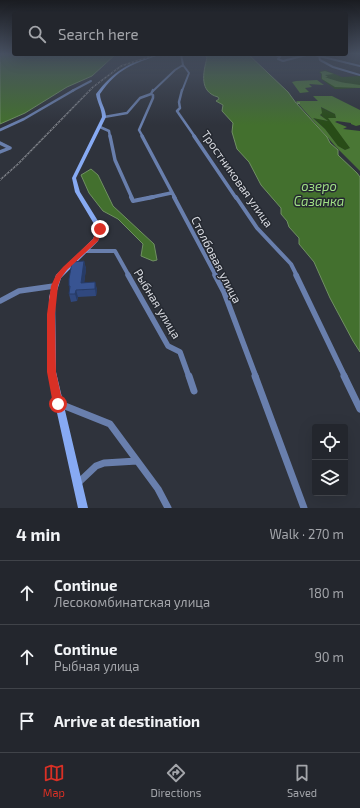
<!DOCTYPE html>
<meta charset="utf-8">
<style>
:root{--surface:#23262d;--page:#2b2e35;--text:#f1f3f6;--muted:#a3a5aa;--line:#404349;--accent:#d93025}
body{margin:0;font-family:"Exo 2",sans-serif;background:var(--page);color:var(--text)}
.controls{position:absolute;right:12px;bottom:12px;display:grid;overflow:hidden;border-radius:4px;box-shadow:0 4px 16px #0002}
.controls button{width:36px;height:36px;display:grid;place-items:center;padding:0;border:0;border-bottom:1px solid var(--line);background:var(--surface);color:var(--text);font:20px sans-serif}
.stop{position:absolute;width:12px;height:12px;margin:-9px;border:3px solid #d93025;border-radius:50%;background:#fff}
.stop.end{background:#d93025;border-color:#fff;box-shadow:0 1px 4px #0008}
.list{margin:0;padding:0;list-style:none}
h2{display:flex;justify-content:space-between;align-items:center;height:52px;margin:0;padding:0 16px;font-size:17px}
h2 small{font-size:13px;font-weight:400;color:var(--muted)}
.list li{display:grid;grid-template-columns:26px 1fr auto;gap:12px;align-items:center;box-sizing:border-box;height:64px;padding:0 16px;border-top:1px solid var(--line)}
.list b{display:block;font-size:15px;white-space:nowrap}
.list p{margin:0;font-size:13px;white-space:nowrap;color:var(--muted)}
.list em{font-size:13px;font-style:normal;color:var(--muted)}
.icon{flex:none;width:22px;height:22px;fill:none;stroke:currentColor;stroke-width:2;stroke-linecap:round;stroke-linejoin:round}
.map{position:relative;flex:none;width:360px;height:508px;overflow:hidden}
.search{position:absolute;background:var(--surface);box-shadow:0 4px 16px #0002;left:12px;right:12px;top:12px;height:44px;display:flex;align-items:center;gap:10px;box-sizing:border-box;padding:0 14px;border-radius:4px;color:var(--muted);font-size:15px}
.sheet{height:244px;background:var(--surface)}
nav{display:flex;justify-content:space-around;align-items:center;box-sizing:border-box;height:56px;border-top:1px solid var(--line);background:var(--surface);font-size:11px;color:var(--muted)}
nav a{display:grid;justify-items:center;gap:2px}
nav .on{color:var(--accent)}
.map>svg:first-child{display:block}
</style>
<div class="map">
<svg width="360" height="508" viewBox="0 0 360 508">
<rect width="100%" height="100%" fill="#2f333c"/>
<path fill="#284c17" d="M325,70L342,77L360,76V88L335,89L321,79V74L319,72Z
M320,107L335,114L336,118H329L350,148L345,150L338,146L325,129L313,117L327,121L320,114Z"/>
<path fill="#4a7735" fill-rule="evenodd" d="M325,71L334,74L325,75L328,77H325C338,82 345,83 360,85V88L335,87L322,79V74L320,72Z
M317,80L324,85L309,84L312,87L305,88L309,92L300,93L292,82L296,81Z
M313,96H332L360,110V125L356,126L351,124V123L337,121L335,122L347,127L343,129L360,131V171L336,147L296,101H318ZM321,107L335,114L336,118H328L350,148L345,150L338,146L325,129L313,118L328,121L320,115L322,113Z"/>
<path fill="#43702e" stroke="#709063" d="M0,54H116L92,76L67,87L25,113L0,124Z
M205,54H248L288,92L296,103H300L297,104L327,137L330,143L338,150V155L357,173L360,177V352L353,341L330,298L314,262L299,244V238L289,227L287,221L281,214V208L261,185L249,162L237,149L232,132L233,123L222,111L223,105L216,101L219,99L218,97C199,92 203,73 207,58Z
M91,169L98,175L113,206L154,244L157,260L153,261L141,256L143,244L118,219L103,211L89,193L81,175Z"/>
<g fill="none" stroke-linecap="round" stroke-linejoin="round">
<path stroke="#697fad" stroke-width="2" d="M274,54L280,57L278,59L283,61L310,54
M312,54L319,56L320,60L333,67L360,75
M319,56L360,66
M72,91L91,81
M153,91L175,70L183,65L181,54
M182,91L189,73L183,65"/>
<path stroke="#697fad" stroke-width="2.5" d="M182,90L179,102L180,108L177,111L195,137
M104,117L127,113L140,98L151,94L153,90
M100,127L109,131L110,137
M0,130L24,119L74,90
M143,137L139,130L153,98V95L151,94"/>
<path stroke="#697fad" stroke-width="3.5" d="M110,136L115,160L132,198
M142,136L175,198
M194,136L236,198
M0,143L10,148L0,152
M148,198L171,193"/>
<path stroke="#697fad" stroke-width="4" d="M131,197L133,201L153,197
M174,197L216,276
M236,197L257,228L291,264L297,276
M85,251H115L129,276"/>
<path stroke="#697fad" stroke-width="5.5" d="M128,275L168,346L180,352L189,377
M215,275L224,292L256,377
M296,275L345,377
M0,301L19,291L54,286"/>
<path stroke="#697fad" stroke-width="7" d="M189,376L194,391
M255,376L304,508
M344,376L360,409
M60,404L110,424L158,489L168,508
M77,484L96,466L104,463L137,461"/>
<path fill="#87aaf3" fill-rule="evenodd" d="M157,54H162C133,64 118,68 100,94C100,102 106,109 106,117L76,178L80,192L103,229L98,241L61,278L55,297L56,372L88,508H78L48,372L49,297L56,275L93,239L97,229L75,192L72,178L102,117C102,109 97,102 96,94C114,70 129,63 157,54Z"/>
<g stroke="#83868d" stroke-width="1.5">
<path id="rail" d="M0,180L18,164L93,87L121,66L158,54"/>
</g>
<use href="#rail" stroke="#252931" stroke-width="1" stroke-dasharray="2" stroke-linecap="butt"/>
</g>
<path fill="#30487e" d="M84,261L86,269L84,283L95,282L97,290L96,296L78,297L77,301L71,302L69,294L70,289L69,286Z"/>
<path fill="#273b66" d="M84,261L86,269L83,291L81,283Z
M95,282L97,290L96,296L95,289Z
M76,290L78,297L77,301L75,294Z"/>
<path fill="#385492" stroke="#273b66" d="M84,261L81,283L95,282V289L76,290L75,294H69L70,286H69V279L72,262Z"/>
<linearGradient id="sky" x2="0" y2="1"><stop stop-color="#1a1c21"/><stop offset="0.43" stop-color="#475061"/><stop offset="1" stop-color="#475061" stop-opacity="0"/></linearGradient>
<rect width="360" height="125" fill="url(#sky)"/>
<path fill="#d93025" d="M100,227L103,229L98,241L67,270L61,278L58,286L55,314L56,372L63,404L62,407L58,408L55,407L53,404L47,372V314L51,286L56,275L63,267L93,239L97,229Z"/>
<g text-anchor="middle" stroke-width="3" stroke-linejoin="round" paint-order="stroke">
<g font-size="12" fill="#d8dae0" stroke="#252931">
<text transform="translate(237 179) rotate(55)" y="4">Тростниковая улица</text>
<text transform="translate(216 260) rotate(63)" y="4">Столбовая улица</text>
<text transform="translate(157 304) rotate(59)" y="4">Рыбная улица</text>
</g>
<g font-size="13" font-style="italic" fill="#9fdf84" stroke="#252931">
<text x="319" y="191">озеро<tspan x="319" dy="15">Сазанка</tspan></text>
</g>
</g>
</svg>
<div class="controls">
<button><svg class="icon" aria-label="locate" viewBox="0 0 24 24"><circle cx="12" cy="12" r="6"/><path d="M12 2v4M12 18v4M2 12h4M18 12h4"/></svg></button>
<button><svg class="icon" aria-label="layers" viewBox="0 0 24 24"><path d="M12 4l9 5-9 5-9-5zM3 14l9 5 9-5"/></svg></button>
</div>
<div class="stop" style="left:58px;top:404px"></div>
<div class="stop end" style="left:100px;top:229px"></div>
<div class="search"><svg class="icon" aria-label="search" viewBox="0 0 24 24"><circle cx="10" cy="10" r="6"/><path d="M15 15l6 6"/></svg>Search here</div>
</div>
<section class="sheet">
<h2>4 min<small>Walk · 270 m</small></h2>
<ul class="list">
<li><svg class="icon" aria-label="ahead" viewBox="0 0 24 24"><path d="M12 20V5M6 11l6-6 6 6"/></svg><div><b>Continue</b><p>Лесокомбинатская улица</p></div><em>180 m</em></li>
<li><svg class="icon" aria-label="ahead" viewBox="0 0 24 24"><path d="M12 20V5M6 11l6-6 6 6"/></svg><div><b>Continue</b><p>Рыбная улица</p></div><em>90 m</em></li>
<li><svg class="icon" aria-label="arrive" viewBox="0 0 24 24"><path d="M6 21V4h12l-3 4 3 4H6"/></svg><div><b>Arrive at destination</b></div></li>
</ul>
</section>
<nav>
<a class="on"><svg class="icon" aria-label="map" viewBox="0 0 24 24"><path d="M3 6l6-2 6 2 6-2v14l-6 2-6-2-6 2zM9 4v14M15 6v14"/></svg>Map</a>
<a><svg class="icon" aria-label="directions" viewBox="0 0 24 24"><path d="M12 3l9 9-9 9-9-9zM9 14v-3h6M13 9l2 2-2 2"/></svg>Directions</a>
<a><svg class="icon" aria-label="saved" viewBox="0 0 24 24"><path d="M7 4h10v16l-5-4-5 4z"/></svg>Saved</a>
</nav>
